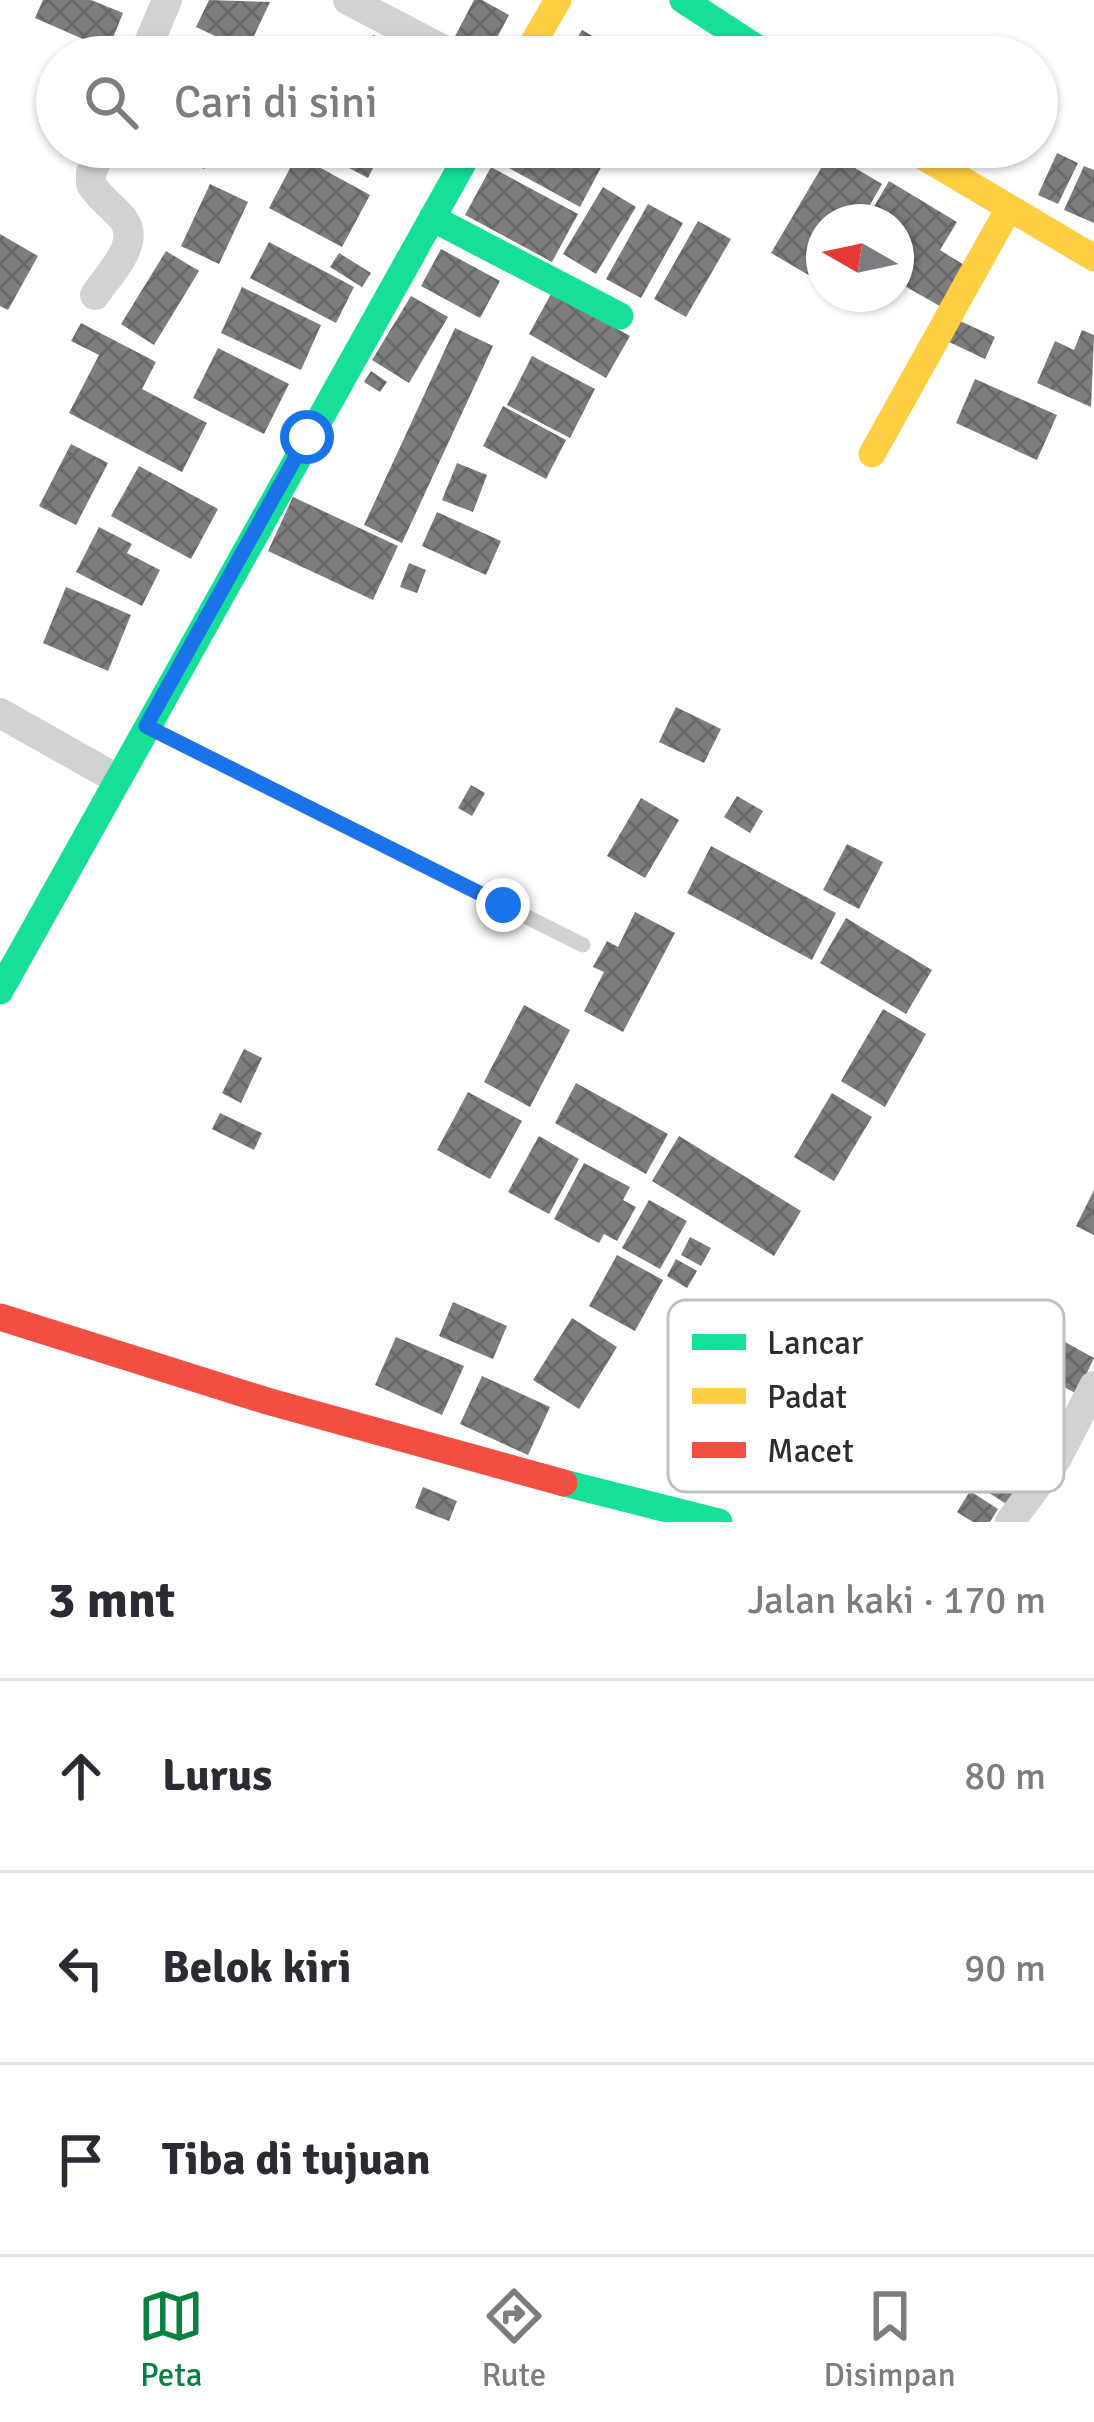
<!DOCTYPE html>
<html lang="id">
<meta charset="utf-8">
<style>
:root{--surface:#fff;--page:#f2f2f3;--text:#2b2b33;--muted:#7c7c81;--line:#e1e1e2;--accent:#0b8043}
body{margin:0;font-family:Signika,sans-serif;background:var(--page);color:var(--text)}
.compass{position:absolute;left:806px;top:204px;width:108px;height:108px;border-radius:50%;background:var(--surface);box-shadow:0 3px 9px #0004;rotate:279deg}
.stop{position:absolute;width:36px;height:36px;margin:-27px;border:9px solid #1a73e8;border-radius:50%;background:#fff}
.stop.end{background:#1a73e8;border-color:#fff;box-shadow:0 3px 12px #0008}
.list{margin:0;padding:0;list-style:none}
h2{display:flex;justify-content:space-between;align-items:center;height:156px;margin:0;padding:0 48px;font-size:51px}
h2 small{font-size:39px;font-weight:400;color:var(--muted)}
.list li{display:grid;grid-template-columns:78px 1fr auto;gap:36px;align-items:center;box-sizing:border-box;height:192px;padding:0 48px;border-top:3px solid var(--line)}
.list b{display:block;font-size:45px;white-space:nowrap}
.list em{font-size:39px;font-style:normal;color:var(--muted)}
.icon{flex:none;width:66px;height:66px;fill:none;stroke:currentColor;stroke-width:2;stroke-linecap:round;stroke-linejoin:round}
.map{position:relative;flex:none;width:1094px;height:1522px;overflow:hidden}
.search{position:absolute;background:var(--surface);box-shadow:0 3px 9px #0004;left:36px;right:36px;top:36px;height:132px;display:flex;align-items:center;gap:30px;box-sizing:border-box;padding:0 42px;border-radius:66px;color:var(--muted);font-size:45px}
.sheet{height:732px;background:var(--surface)}
nav{display:flex;justify-content:space-around;align-items:center;box-sizing:border-box;height:168px;border-top:3px solid var(--line);background:var(--surface);font-size:33px;color:var(--muted)}
nav a{display:grid;justify-items:center;gap:6px}
nav .on{color:var(--accent)}
.map>svg:first-child{display:block}
</style>
<div class="map">
<svg width="1094" height="1522" viewBox="0 0 1094 1522">
<defs>
<pattern id="building-cross-hatch" width="8" height="8" patternUnits="userSpaceOnUse" patternTransform="scale(3)"><rect width="8" height="8" fill="#7e7e7e"/><path d="M0 0l8 8M0 8l8-8" fill="none" stroke="#686868"/></pattern>
</defs>
<rect width="100%" height="100%" fill="#fff"/>
<path fill="url(#building-cross-hatch)" d="M43,0H91L123,13L108,50L35,18Z
M209,0L270,2L247,51L196,27Z
M474,0H482L509,15L487,57L452,42Z
M582,30L629,57H566Z
M373,35L421,57H363Z
M163,147H216L204,169Z
M309,147H384L368,178Z
M506,147H582L605,160L580,207L498,162Z
M830,153L882,184L860,222H824V284L771,253Z
M1057,153L1078,163L1058,204L1038,195Z
M297,155L370,195L342,247L269,208Z
M1084,166L1094,170V223L1064,210Z
M491,167L578,214L552,262L465,215Z
M889,181L957,222L940,250L969,268L945,309L896,281V222H865Z
M210,184L248,202L219,264L181,246Z
M603,187L636,207L596,274L563,254Z
M648,204L683,223L641,298L606,279Z
M698,221L731,239L686,317L654,299Z
M0,234L38,256L8,310L0,306Z
M269,242L354,287L336,323L250,278Z
M441,249L500,281L480,318L421,286Z
M166,251L199,271L154,345L121,324Z
M339,253L371,273L362,287L330,267Z
M242,287L321,325L301,370L221,333Z
M552,292L630,336L606,378L529,334Z
M411,296L448,317L409,383L372,360Z
M960,321L995,337L985,359L949,342Z
M81,323L156,362L142,389L207,423L182,472L69,413L99,355L71,341Z
M455,328L493,346L402,543L364,525Z
M1082,330L1094,335L1091,407L1037,383L1055,341L1074,350Z
M218,348L289,384L264,434L193,398Z
M532,356L595,389L570,438L507,405Z
M371,371L387,382L380,392L364,382Z
M975,379L1057,415L1037,460L956,423Z
M503,406L566,440L546,479L483,446Z
M71,444L108,463L76,525L39,506Z
M457,463L487,475L473,512L442,500Z
M139,466L218,509L191,559L111,516Z
M293,497L398,546L373,600L268,551Z
M437,512L501,541L486,575L422,546Z
M99,527L132,544L127,553L160,570L142,606L76,572Z
M409,563L426,570L417,593L400,587Z
M66,587L131,615L108,671L43,643Z
M676,707L721,729L704,763L659,742Z
M471,785L485,793L472,816L458,808Z
M737,796L763,811L750,833L724,817Z
M641,798L679,820L645,878L607,856Z
M847,844L883,862L859,909L823,890Z
M711,846L836,913L812,960L687,893Z
M635,912L675,933L623,1032L584,1011L604,972L593,967L607,941L618,947Z
M846,918L932,970L906,1014L820,963Z
M524,1005L570,1030L530,1107L484,1082Z
M883,1009L926,1034L885,1107L841,1081Z
M244,1049L262,1058L241,1103L222,1093Z
M576,1083L668,1134L646,1174L555,1123Z
M468,1092L522,1121L490,1179L437,1150Z
M832,1093L872,1117L834,1181L794,1157Z
M220,1113L262,1133L254,1150L212,1129Z
M539,1136L579,1159L549,1214L508,1192Z
M679,1136L801,1211L774,1256L652,1181Z
M584,1163L630,1187L623,1200L636,1207L617,1241L604,1234L599,1243L554,1219Z
M1094,1190V1235L1076,1226Z
M649,1200L687,1221L660,1269L622,1248Z
M690,1237L711,1248L701,1266L681,1255Z
M617,1255L663,1280L635,1331L589,1306Z
M676,1259L697,1271L687,1288L667,1276Z
M1018,1300L1045,1315L1038,1327L1094,1358L1077,1394L992,1348Z
M453,1302L507,1326L493,1359L439,1336Z
M572,1318L617,1347L579,1409L533,1380Z
M396,1337L464,1366L442,1415L375,1385Z
M482,1376L550,1407L528,1455L460,1424Z
M968,1413L1011,1441L1004,1452L1033,1471L1011,1507L938,1460Z
M423,1487L457,1501L449,1521L415,1508Z
M970,1491L998,1509L990,1522H973L957,1512Z"/>
<g fill="none" stroke-linecap="round" stroke-linejoin="round">
<path stroke="#d2d2d2" stroke-width="15" d="M149,728L583,945"/>
<path stroke="#d2d2d2" stroke-width="30" d="M348,0L457,57
M143,57L167,0
M95,295C108,275 142,243 123,219C113,206 99,198 91,184V173L103,147
M0,713L117,779
M1010,1522L1057,1458L1094,1386"/>
<path stroke="#16e098" stroke-width="27" d="M683,0L771,57
M432,218L620,316
M0,991L472,147
M564,1483L719,1522"/>
<path stroke="#ffcf43" stroke-width="27" d="M525,57L558,0
M907,147L1094,258
M872,454L1008,210"/>
<path stroke="#f24e42" stroke-width="27" d="M0,1317L267,1401L564,1483"/>
</g>
<g fill="none" stroke-linecap="round" stroke-linejoin="round">
<path stroke="#1a73e8" stroke-width="15" d="M307,437L146,726L503,905"/>
</g>
<rect x="668" y="1300" width="396" height="192" rx="18" fill="#fff" stroke="#c0c0c0" stroke-width="3"/>
<rect x="692" y="1334" width="54" height="16" fill="#16e098"/>
<rect x="692" y="1388" width="54" height="16" fill="#ffcf43"/>
<rect x="692" y="1442" width="54" height="16" fill="#f24e42"/>
<g font-size="33" fill="#2d2d2d">
<text x="767" y="1354">Lancar</text>
<text x="767" y="1408">Padat</text>
<text x="767" y="1462">Macet</text>
</g>
</svg>
<svg class="compass" viewBox="-18 -18 36 36"><path d="M0-13l5 13h-10z" fill="#e53935"/><path d="M0 13l5-13h-10z" fill="#7c7c81"/></svg>
<div class="stop" style="left:307px;top:437px"></div>
<div class="stop end" style="left:503px;top:905px"></div>
<div class="search"><svg class="icon" aria-label="search" viewBox="0 0 24 24"><circle cx="10" cy="10" r="6"/><path d="M15 15l6 6"/></svg>Cari di sini</div>
</div>
<section class="sheet">
<h2>3 mnt<small>Jalan kaki · 170 m</small></h2>
<ul class="list">
<li><svg class="icon" aria-label="ahead" viewBox="0 0 24 24"><path d="M12 20V5M6 11l6-6 6 6"/></svg><div><b>Lurus</b></div><em>80 m</em></li>
<li><svg class="icon" aria-label="left" viewBox="0 0 24 24"><path d="M17 20v-9H6M10 6l-5 5 5 5"/></svg><div><b>Belok kiri</b></div><em>90 m</em></li>
<li><svg class="icon" aria-label="arrive" viewBox="0 0 24 24"><path d="M6 21V4h12l-3 4 3 4H6"/></svg><div><b>Tiba di tujuan</b></div></li>
</ul>
</section>
<nav>
<a class="on"><svg class="icon" aria-label="map" viewBox="0 0 24 24"><path d="M3 6l6-2 6 2 6-2v14l-6 2-6-2-6 2zM9 4v14M15 6v14"/></svg>Peta</a>
<a><svg class="icon" aria-label="directions" viewBox="0 0 24 24"><path d="M12 3l9 9-9 9-9-9zM9 14v-3h6M13 9l2 2-2 2"/></svg>Rute</a>
<a><svg class="icon" aria-label="saved" viewBox="0 0 24 24"><path d="M7 4h10v16l-5-4-5 4z"/></svg>Disimpan</a>
</nav>
